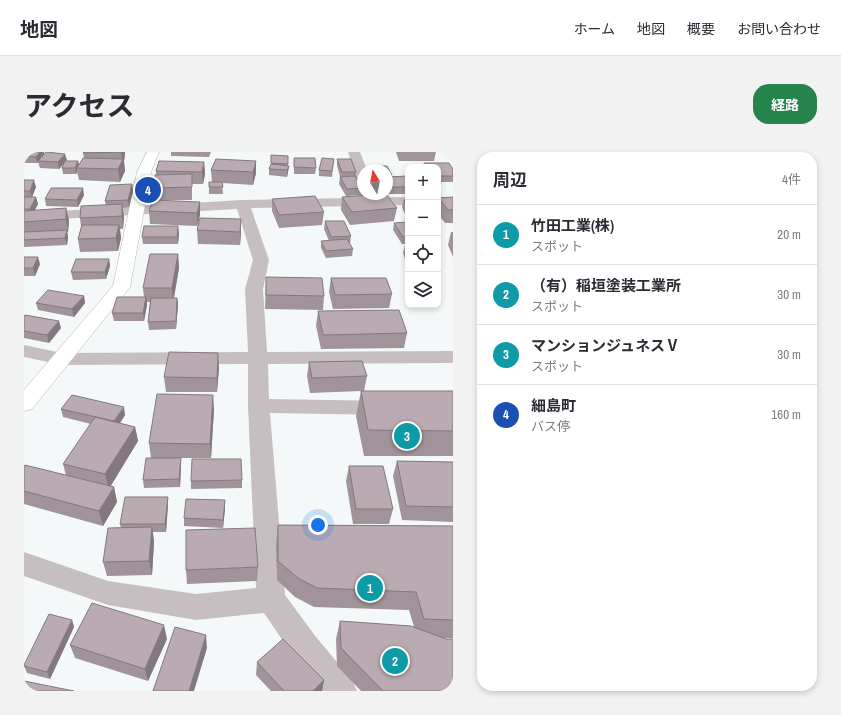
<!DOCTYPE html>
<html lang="ja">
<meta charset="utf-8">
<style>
:root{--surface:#fff;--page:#f2f2f3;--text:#2b2b33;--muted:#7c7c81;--line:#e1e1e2;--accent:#25834b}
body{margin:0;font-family:"Archivo Narrow","Noto Sans JP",sans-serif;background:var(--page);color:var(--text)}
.controls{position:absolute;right:12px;top:12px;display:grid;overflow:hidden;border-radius:8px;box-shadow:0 2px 6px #0003}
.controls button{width:36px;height:36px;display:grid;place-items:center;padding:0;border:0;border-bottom:1px solid var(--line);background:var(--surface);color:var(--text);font:20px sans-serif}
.compass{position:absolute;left:333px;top:12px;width:36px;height:36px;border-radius:50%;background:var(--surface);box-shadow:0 2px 6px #0003;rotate:350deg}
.you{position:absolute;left:294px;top:373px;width:14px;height:14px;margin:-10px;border:3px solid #fff;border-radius:50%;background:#1a73e8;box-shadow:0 0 0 6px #1a73e833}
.badge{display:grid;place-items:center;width:26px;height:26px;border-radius:50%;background:var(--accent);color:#fff;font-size:13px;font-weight:700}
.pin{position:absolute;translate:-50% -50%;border:2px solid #fff;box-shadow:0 1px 4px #0006}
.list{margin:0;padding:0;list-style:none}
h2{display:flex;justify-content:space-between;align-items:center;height:52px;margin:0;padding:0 16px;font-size:17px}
h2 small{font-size:13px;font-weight:400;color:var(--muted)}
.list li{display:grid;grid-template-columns:26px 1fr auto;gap:12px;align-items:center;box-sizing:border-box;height:60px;padding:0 16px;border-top:1px solid var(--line)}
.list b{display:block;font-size:15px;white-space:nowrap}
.list p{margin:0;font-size:13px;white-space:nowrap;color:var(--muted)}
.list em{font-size:13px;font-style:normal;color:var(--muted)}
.icon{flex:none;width:22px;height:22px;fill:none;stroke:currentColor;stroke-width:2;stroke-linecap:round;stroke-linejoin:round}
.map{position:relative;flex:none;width:429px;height:539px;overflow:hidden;border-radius:16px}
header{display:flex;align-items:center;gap:24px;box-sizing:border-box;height:56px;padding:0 20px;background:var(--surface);border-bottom:1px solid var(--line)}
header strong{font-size:19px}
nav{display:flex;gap:22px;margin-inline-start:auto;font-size:14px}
.intro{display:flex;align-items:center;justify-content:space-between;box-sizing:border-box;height:96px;padding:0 24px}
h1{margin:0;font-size:28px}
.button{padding:10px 18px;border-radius:16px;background:var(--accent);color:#fff;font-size:14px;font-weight:700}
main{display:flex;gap:24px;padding:0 24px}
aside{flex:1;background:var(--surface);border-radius:16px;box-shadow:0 2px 6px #0003}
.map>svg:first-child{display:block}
</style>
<header>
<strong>地図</strong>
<nav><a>ホーム</a><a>地図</a><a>概要</a><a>お問い合わせ</a></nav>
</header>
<div class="intro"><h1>アクセス</h1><a class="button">経路</a></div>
<main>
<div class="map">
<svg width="429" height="539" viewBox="0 0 429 539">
<rect width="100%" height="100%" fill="#f5f8f8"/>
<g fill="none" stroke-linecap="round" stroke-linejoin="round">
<g stroke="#beb2b7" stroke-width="1">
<path id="secondary" d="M123,0H135L127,20L106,135L8,257L0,259V238L89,134L113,20Z"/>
</g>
<path fill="#c7bec2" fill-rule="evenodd" d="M324,0H336L343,18H339V29L334,28L332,25Z
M384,45V53L227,56L245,108L239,137L243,200L429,199V211L244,212L245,247L364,249L372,251L375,256L372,261L364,263L246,261L261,443L292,485L328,528L333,539H297L270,505L240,461L172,468L84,453L0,424V400L84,429L172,442L232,436L224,254V212L38,213L0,205V193L38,201L224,200L221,137L229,108L213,57L0,69V61L218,48Z"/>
<use href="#secondary" fill="#fff" fill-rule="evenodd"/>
</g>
<path fill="#a09399" d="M0,0L20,2L43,8L42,9H54L55,13L60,6L59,1L101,0V2L100,9L101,19L96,30L55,28L53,20L52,22H39L38,16L40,11L35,17L16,16L14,10L13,11H0Z
M147,0H187L185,5L147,4Z
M372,0H412L410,9H375Z
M247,3L264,4V14H265L264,20L263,25L245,23V17L247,12Z
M270,6L292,16L291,22H270Z
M192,7L232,21L229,33L198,31L199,42H185V30H188L187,18Z
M310,7L308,25L295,24V18Z
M313,7L332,20V24L339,36L338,43L322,44L315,32L316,25L313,13Z
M180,10L181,22L179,32H168V48H131L130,36L132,23V19Z
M400,11L429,17V30H414V15H399Z
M345,14H363L368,23V25L384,24V42H365L363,38V18H344Z
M0,28L12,35L8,45L14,52L10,59L42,56L45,69L44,80H43L44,85L43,93L0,95Z
M108,32L109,39L105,55L98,56L100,65L99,77H96L97,86L94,99L56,100L54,87L57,75L56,66L82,53L81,49Z
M60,43L54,55L22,54L21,47Z
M318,45L373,56L370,69L326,73L317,58Z
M429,45V71H421L414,62L415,46Z
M248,47L300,60L298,73L255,76L248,59Z
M380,48H384V92H378L369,78L370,71L384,70L378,55Z
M176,50V63L173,74L126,72L125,59Z
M217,67V80L216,93L174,92L173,78Z
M301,69L327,84L326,92L329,97L328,104L302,106L297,96V89H305L300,77Z
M427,80H429V105L424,93Z
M155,81L154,92H119L118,85Z
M381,94H384V113H383L379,101Z
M154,102L155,116L150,146H153L154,153L152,177L125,178L124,170L126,150H123V153L120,169H90L88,161L120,145L119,136Z
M0,105L16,112L11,124H0Z
M85,107L86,114L82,127L49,128L47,120Z
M242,125L300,144L299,158L241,157Z
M307,126L368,142L365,156L309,157L305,140Z
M60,144L61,151L50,165L14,158L12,151Z
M294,159L383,181L380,196L297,197L292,174Z
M0,164L37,176L25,191L0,186Z
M285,210L343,224L340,239H429V304H340L332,264L337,239L286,241L283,224Z
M195,216L193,240H142L140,225Z
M37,257L101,263L96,271L111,275L114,289L86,334L90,335L93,350L79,374L0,352V314L42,323L39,312L67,272L39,265Z
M190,257L187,306H157V314L156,335L120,336L119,328L142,306H127L125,291Z
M373,309L429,310V370L378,368L369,324Z
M325,314L369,357L365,372H329L322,329Z
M218,328V336L167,337V329Z
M144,345V353L142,380H129L130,390L128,423L83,424L79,410L97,376L96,372Z
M201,348V356L199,376L160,374V366Z
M254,373L429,374V486H417L429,539H337L313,514L312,487L316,469L390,475L385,458L290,455L271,445L253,428L252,393Z
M234,415L233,429L163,432L162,418Z
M48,468L50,475L26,527L3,521L0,514V513Z
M143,487L124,529L51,506L46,493Z
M233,510L300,528L298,539H247L232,523Z"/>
<path fill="#82787d" d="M16,0H20V2L13,11L12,5Z
M97,0H101V2L100,9L101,19L96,30L94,17L98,9Z
M41,2L43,8L35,17L34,10Z
M54,9L55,15L53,16V20L52,22L51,16Z
M232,9V21L229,33V20Z
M180,10L181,22L179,32L178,20Z
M265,14L264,20L263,25V18Z
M10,28L12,35L8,45L6,39Z
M108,32L109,39L105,55L104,48Z
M59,36L60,43L54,55L53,48Z
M12,45L14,52L8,64L6,57Z
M176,50V63L173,74V61Z
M98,52L100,65L99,77L98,64Z
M42,56L45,69L44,80L42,67Z
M217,67V80L216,93V80Z
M95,73L97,86L94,99L92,86Z
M154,74L155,81L154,92L153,85Z
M43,78L44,85L43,93L41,86Z
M154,102L155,116L149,150L148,136Z
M14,105L16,112L11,124L9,116Z
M85,107L86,114L82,127L81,120Z
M60,144L61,151L50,165L48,157Z
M122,145L123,153L120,169L119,161Z
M153,146L154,153L152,177V169Z
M35,169L37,176L25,191L23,183Z
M194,201L195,216L193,240V226Z
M189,243L190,257L187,306L186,292Z
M100,255L101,263L92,277L90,269Z
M111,275L114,289L85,337L81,322Z
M157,306V314L156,335L155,327Z
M90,335L93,350L79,374L75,359Z
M144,345V353L142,380L141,372Z
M201,348V356L199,376V368Z
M128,375L130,390L128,423L125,409Z
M48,468L50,475L26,527L23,520Z
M140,473L143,487L124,529L121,517Z
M182,483L183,496L170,539H165Z
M300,528L298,539H289Z"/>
<path fill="#baabb2" stroke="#82787d" d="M0,0H16L12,5L0,4Z
M22,0L41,2L34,10L14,9Z
M60,0H97L59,1Z
M247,3L264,4V12L247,11Z
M59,6L99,7L94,17L53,16Z
M270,6H291L292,16L270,15Z
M298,6L310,7L308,19L295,18Z
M192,7L232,9L229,20L187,18Z
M313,7H327L332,20H318Z
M41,9H54L51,16H38Z
M135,9L180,10L178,20L132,19Z
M400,11H425L429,17V24H414V15H402Z
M247,12L265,14L263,18L245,17Z
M345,14H363L368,23H363V18H347Z
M168,22V35L130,36L131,23Z
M331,24L339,36L323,37L316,25Z
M384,24V35H366L363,28V25Z
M0,28H10L6,39H0Z
M185,30H198L199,35H185Z
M108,32L104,48L81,49L86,33Z
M27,36H59L53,48L21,47Z
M362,42L373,56L328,60L318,45Z
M291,44L300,60L255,63L248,47Z
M0,45H12L6,57H0Z
M429,45V58H424L415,46Z
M129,48L176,50L173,61L125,59Z
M380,48H384V60Z
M98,52V64L56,66L57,54Z
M42,56V67L0,70V59Z
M176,66L217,67L216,80L173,78Z
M301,69H320L327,84L307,85Z
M384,70V84L379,85L370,71Z
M58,73H95L92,86L54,87Z
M120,74H154L153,85H118Z
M43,78L41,86L0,88V80Z
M323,87L329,97L302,99L297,89Z
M381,94H384V104Z
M126,102H154L148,136H119Z
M0,105H14L9,116H0Z
M52,107H85L81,120H47Z
M242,125L298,126L300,144L242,143Z
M307,126H362L368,142L311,143Z
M24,138L60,144L48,157L12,151Z
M93,145H122L119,161H88Z
M127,146H153L152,169L124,170Z
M375,158L383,181L299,183L294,159Z
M1,163L35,169L23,183L0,179V164Z
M145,200L194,201L193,226L140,225Z
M338,209L343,224L288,226L285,210Z
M337,239H429V279L344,278Z
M133,242L189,243L186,292L125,291Z
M48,243L100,255L90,269L37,257Z
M71,265L111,275L81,322L39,312Z
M122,306H157L155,327L119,328Z
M168,307H217L218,328L167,329Z
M373,309L429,310V355L382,354Z
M1,313L90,335L75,359L0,339V314Z
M325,314H359L369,357H332Z
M101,345H144L141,372H96Z
M162,347L201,348L199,368L160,366Z
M254,373L429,374V468L400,467L392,440L293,436L274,426L254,409Z
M128,375L125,409L79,410L84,376Z
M231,376L234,415L162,418V378Z
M68,451L140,473L121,517L46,493Z
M25,462L48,468L23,520L0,514V513Z
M316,469L387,474L422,487H429V539H359L317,496Z
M151,475L182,483L165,539H129Z
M259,487L300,528L289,539H260L233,510Z
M0,529L50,539H0Z"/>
</svg>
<div class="controls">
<button>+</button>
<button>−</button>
<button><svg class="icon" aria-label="locate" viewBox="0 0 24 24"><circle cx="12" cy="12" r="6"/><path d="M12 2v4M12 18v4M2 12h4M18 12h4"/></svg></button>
<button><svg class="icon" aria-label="layers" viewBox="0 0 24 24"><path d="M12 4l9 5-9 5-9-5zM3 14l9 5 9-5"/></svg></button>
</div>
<svg class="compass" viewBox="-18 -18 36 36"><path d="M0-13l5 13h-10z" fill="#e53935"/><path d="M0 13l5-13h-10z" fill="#7c7c81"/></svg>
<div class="you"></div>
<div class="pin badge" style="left:346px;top:436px;background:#0f9aa8">1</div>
<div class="pin badge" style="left:371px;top:509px;background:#0f9aa8">2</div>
<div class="pin badge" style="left:383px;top:284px;background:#0f9aa8">3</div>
<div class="pin badge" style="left:124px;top:38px;background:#1a4fb4">4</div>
</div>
<aside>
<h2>周辺<small>4件</small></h2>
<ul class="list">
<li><span class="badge" style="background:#0f9aa8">1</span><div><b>竹田工業(株)</b><p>スポット</p></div><em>20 m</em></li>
<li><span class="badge" style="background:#0f9aa8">2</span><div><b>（有）稲垣塗装工業所</b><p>スポット</p></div><em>30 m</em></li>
<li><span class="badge" style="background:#0f9aa8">3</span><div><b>マンションジュネスⅤ</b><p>スポット</p></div><em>30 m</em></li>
<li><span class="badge" style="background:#1a4fb4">4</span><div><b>細島町</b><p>バス停</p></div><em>160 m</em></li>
</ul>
</aside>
</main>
